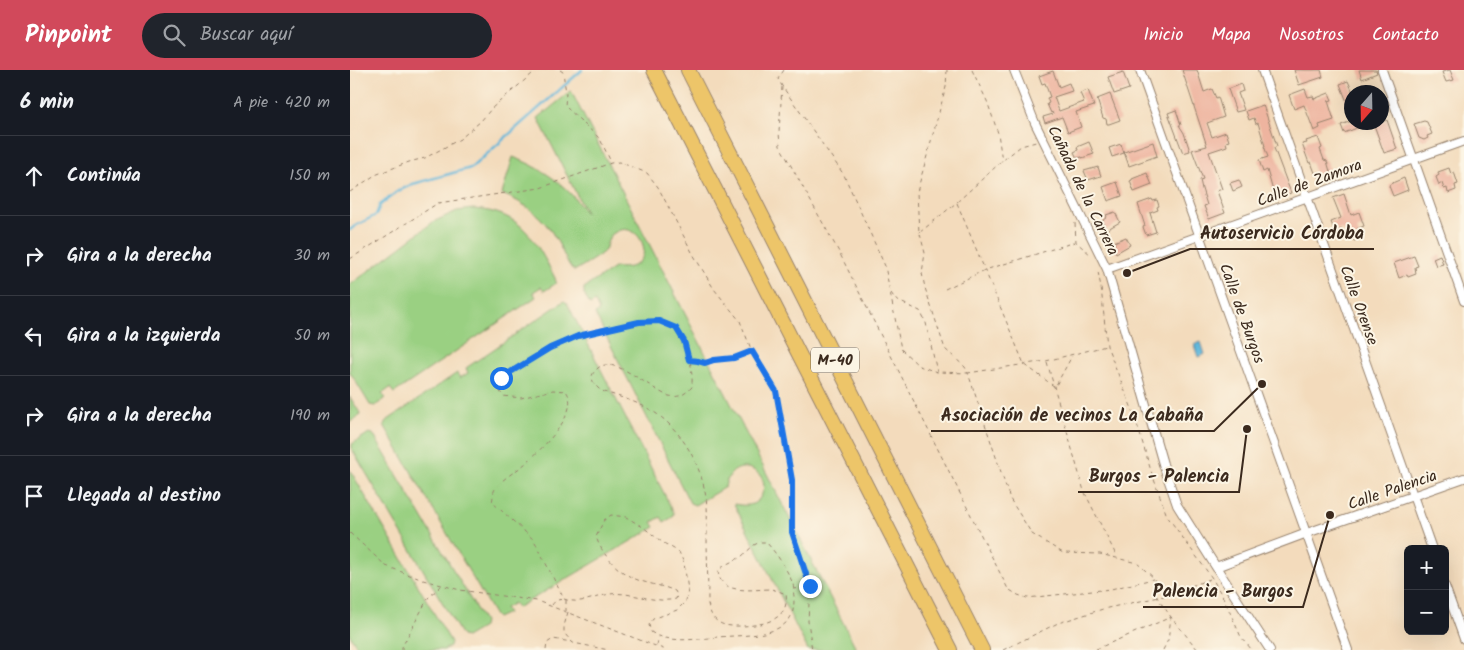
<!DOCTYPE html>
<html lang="es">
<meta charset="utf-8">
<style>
:root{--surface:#171b24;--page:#20242c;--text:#f1f3f6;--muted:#9ea1a6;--line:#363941;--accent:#d1495b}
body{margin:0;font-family:Kalam,sans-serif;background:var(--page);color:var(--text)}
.controls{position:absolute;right:15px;bottom:15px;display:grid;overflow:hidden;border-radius:8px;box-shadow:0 5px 20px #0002}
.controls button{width:45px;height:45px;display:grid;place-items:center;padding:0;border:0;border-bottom:1px solid var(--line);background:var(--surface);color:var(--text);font:25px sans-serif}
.compass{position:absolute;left:994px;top:15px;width:45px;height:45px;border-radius:50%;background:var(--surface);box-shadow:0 5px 20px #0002;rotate:200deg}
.stop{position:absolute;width:15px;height:15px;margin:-11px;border:4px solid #1a73e8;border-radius:50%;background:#fff}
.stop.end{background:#1a73e8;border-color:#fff;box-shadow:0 1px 5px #0008}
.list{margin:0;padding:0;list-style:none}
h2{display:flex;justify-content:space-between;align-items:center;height:65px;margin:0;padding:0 20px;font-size:21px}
h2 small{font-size:16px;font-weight:400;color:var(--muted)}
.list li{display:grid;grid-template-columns:32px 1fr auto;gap:15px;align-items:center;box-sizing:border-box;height:80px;padding:0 20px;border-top:1px solid var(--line)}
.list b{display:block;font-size:19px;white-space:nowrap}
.list em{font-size:16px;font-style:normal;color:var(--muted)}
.icon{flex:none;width:28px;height:28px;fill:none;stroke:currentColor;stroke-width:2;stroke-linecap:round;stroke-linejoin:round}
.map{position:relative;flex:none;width:1114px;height:580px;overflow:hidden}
header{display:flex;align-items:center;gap:30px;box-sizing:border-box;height:70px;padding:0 25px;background:var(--accent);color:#fff}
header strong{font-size:24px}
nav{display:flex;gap:28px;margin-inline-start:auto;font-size:18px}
.search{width:350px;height:45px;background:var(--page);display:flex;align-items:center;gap:12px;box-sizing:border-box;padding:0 18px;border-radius:28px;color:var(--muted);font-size:19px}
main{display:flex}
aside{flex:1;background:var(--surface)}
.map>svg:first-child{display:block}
</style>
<header>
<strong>Pinpoint</strong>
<div class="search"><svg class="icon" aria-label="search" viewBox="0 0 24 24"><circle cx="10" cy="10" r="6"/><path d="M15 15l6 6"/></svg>Buscar aquí</div>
<nav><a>Inicio</a><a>Mapa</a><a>Nosotros</a><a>Contacto</a></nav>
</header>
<main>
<aside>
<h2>6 min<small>A pie · 420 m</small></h2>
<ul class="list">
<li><svg class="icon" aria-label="ahead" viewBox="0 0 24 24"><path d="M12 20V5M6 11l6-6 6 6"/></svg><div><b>Continúa</b></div><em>150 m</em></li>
<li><svg class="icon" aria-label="right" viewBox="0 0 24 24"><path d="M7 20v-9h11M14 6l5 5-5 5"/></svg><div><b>Gira a la derecha</b></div><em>30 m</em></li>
<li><svg class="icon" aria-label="left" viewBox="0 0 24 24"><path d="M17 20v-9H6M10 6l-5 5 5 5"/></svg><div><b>Gira a la izquierda</b></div><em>50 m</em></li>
<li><svg class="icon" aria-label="right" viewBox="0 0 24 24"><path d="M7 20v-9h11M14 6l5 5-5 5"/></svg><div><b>Gira a la derecha</b></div><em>190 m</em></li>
<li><svg class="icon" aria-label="arrive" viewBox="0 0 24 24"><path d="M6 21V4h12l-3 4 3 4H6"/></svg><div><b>Llegada al destino</b></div></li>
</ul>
</aside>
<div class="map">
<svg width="1114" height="580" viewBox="0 0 1114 580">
<rect width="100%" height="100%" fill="#fcf5e5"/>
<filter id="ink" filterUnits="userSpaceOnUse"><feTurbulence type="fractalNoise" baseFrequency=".02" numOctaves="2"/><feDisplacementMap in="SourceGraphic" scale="10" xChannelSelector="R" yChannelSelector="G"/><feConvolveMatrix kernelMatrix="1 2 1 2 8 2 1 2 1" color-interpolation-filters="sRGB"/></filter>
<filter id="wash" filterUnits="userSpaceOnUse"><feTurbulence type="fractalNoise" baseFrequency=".0096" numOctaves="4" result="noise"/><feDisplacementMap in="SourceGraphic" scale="20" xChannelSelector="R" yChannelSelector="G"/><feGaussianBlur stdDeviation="1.12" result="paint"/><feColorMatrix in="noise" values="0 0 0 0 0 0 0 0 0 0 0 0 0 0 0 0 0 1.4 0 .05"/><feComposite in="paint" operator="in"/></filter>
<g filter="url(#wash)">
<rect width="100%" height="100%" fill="#f3dbbc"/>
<path fill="#9ad082" stroke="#6a7d50" d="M221,21L507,580H458L384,434C395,436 405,437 411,426C425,401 382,382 375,417L345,435L340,433L245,244L249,241L245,232L240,235L234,224V218L264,198C270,197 276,199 283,196C307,185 286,148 264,163C257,167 258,173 255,180C252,185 232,196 226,200H223C216,192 212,179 206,169C194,147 175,133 152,124L163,87C185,95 206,108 222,125C227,130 231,138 236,143L188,48Z
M123,139C172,142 184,168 205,208L206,212L205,214L194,221L191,217L183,222L186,227L44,323L40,318L32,324L36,328L25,336L20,335L0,302V215L83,152L107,141Z
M214,231L217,233L324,443L323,447L314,452L311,447L302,452L305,457L167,538L164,533L155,538L158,543L147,548L145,546L34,355L35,352L107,303L110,308L118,303L116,298Z
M0,327L10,343L9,346L0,352Z
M19,363L23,364L134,552L133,557L116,567L112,566L2,379V374Z
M0,400L101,572L100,576L94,580H9L0,565Z"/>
<path fill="#5db6da" stroke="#4c707c" d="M851,272L855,284L848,287L844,275Z"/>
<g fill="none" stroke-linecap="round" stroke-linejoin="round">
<path stroke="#5db6da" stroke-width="2.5" d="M0,160L5,156L26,145L30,135L48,121L63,114L121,98L232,0"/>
</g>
<g id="blocks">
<path fill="#eeb49f" d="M832,0H847L854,22L862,19L866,28L868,27L874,47L857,53L862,67L876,62L879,71L876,72L877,76L859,82L872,119L867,121L875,143L859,149L854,136L857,135L852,119L850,110L853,109L842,80L857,76Z
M944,0H971L973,7L949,15Z
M1009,0H1026L1027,3L1012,9Z
M1100,0L1104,10L1096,12L1092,2Z
M703,1L709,17L719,13L722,21L704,27L709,41L734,32L730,23L738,20L744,36L726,42L731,57L718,62L712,47L695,53L693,47L703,44L702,42L701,43L697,34L699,33L697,28L700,27L695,13L692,14L689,6Z
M773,2L779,19L764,24L758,7Z
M998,11L1002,20L1001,42L990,14Z
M891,14L893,21L888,23L894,40L886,42L878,19Z
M955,19L958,27L963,26L964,29L979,23L982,30L978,31L984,50L969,55L970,58L964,61L954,35L944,39L939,25Z
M760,24L770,50L759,54H757L756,49L753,48L747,29Z
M913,35L927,76L924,78L941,123L925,128L917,100L913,102L909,90L918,87L914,76H915L908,53L906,54L904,48L899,50L896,41Z
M826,40L831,55H829L834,63L840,81L833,83L818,43Z
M1037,50L1047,79L1034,83L1024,55Z
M1074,51L1077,52L1082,64L1077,66L1078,68L1074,70L1069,68L1064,54Z
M999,52H1020V53L994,63L991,55Z
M968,67L972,78L970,79L974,90L977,91L981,105L970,109L968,102L965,103L961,92L959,93L952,74L957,73L956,71Z
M739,72L744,84L732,88V87L727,88L724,82L728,80L727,77Z
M803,72L807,86L779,96L774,82Z
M771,74L774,83L762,87L759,78Z
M748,97L751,106L738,110L734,101Z
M1099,98L1101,104L1104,102L1108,114L1105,115L1106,120L1098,123L1097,118L1094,119L1092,113L1089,115L1086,107L1089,105L1088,102Z
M797,103L802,115L784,122L780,111L782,110V109Z
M1054,108L1058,120L1043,126L1039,116L1040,114Z
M889,110L892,117L883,121L880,113Z
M767,112L772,126L758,131L753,117Z
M994,124L1001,145L1009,142L1014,156L1007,159L1010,169L1004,171L992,159L985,162L981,152L991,148L983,128Z
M802,129L803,131L807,130L809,136L807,137L808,140L800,143L806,162L796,165L793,157L795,156L788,134Z
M765,142L770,152L756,160L752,151L757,147L756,145Z
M776,167L780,175L766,183L762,175L765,174L764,172Z
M1090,185L1093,194L1086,196L1083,188Z
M1064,186L1068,196L1065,197L1066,204L1058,207L1057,205L1049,208L1044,193Z"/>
</g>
</g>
<g filter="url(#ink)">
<use href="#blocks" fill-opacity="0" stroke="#97826d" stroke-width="1"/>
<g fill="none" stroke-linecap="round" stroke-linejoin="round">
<g stroke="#97826d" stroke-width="10">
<path id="minor" d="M664,0L685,53L757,199L813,394L827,435L866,497L920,580
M790,0L998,580
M912,0L1082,479
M1032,0L1114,231
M757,199L1114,71
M866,497L957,463L1114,408
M1095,516L1114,569"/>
</g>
<g stroke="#97826d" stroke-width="16">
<path id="motorway" d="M304,0L600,580
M338,0L632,580"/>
</g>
<path stroke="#97826d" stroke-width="1" stroke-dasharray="4 4" stroke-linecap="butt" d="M210,0L213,2L216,23L215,36L250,69L261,92
M434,0L428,9L432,16L494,105L535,196L551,279L569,296L587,302L618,303L660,429L682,464L713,483L750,484L787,493L804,508L807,527L821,547L744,580
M597,0L596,17L567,122L569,163L606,133L652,91L671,76L686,72
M622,0L637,31L648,63L652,91
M432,17L429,62L430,76L489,182L658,519L668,525L677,528L761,519L803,509
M0,122L25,105L59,92L75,88L110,69L131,51L142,38L182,4L184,0
M607,133L674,294L705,317L722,286
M725,153L726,172L741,185
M570,164L575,183L572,203L575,218L595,279L615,297L618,303L696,291L756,276
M0,189L88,133L190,118L261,93L269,92L297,103L308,117L343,184L364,219L390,251L403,284L426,321L442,410V462L460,516L458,551L462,580
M748,202L751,217L757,276L784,344L801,401L817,446L862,508L874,529L891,567L902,580
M595,219L635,200L725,172
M541,223L546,230L570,241L576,253L587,302
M309,251C315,253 322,255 327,260C339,272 343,301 342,317C335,324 330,328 319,326C302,321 261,281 246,300C244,302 243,303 242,306C242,312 245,315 249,319C256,324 263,324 270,327C285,332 298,337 311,347C335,366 352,398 356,428C358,439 357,451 357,462C357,486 358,510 358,534C360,541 361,547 367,551C374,557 384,556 393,556C413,555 440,550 436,524C431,522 426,520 421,519C404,519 370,526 368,501L375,495L391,487L404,475L410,472H416C427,484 437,499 443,514C444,518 443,522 444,526C444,538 444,548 432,556C414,567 389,565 368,567C348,569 319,574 301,562L299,555L303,549L327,540L336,531L338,520L334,493L329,482L312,472L293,457L276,447L261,445L254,450L246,467C252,484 266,500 283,508C296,514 312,515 325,521L327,525L326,529C304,534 282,521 260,524C243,527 231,535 214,529L184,470L142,432C143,429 143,424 144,421C149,410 167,401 176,393C191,379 232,342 216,321L203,320L171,328L153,326L147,317L149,311L156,305C179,291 202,274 228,266C253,257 282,252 309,251Z
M340,291H348L355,293L364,290L384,288L401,281
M697,292L734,421L767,487
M0,463L36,496L73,510L110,520L187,531L316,580
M443,519L459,517
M202,535C206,529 210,529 216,530V541
M218,542L214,556V563L223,573L259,580
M307,575L309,567
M52,580V577L78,528L91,516
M196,580L197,573L203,569L222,572
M653,580L708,553L753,539L814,526L860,509
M813,580L818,570L821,547L848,580"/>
<use href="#minor" stroke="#fff" stroke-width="8"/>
<use href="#motorway" stroke="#edc569" stroke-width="14"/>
</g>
</g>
<g fill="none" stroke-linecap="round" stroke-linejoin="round" filter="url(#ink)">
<path stroke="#1a73e8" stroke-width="6" d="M151,308L200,278L228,266L289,252L309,251L326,258L334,271L339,290L348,291L355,293L364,290L384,288L402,281L426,321L442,410V462L460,516"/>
</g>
<g text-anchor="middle" stroke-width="4" stroke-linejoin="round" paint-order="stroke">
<rect fill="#fcf5e5" stroke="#75675a" stroke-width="1" x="461" y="277.5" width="48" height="25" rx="4"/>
<g font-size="15" font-weight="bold" fill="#3b2a1e">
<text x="485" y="295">M-40</text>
</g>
<g font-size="16" fill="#3b2a1e" stroke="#fcf5e5">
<text transform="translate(959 112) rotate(-20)" y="6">Calle de Zamora</text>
<text transform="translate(734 120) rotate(64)" y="6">Cañada de la Carrera</text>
<text transform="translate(1010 235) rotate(70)" y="6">Calle Orense</text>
<text transform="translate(893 243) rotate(70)" y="6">Calle de Burgos</text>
<text transform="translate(1042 419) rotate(-19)" y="6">Calle Palencia</text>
</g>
</g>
<path fill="none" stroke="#3b2a1e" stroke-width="2" d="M777 203L840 179H1024M912 314L864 361H581M897 359L889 422H728M980 445L953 537H793"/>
<g fill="#3b2a1e" stroke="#fcf5e5" stroke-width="2">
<circle cx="777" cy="203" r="5"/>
<circle cx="912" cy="314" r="5"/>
<circle cx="897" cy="359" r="5"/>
<circle cx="980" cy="445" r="5"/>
</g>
<g font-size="18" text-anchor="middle" font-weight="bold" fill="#3b2a1e" stroke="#fcf5e5" stroke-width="4" stroke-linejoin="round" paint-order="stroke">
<text x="932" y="169">Autoservicio Córdoba</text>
<text x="722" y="351">Asociación de vecinos La Cabaña</text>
<text x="809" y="412">Burgos - Palencia</text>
<text x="873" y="527">Palencia - Burgos</text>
</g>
</svg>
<div class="controls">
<button>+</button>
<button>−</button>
</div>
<svg class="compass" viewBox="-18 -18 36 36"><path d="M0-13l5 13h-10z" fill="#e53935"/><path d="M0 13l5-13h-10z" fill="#9ea1a6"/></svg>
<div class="stop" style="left:151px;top:308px"></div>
<div class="stop end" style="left:460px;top:516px"></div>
</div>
</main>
